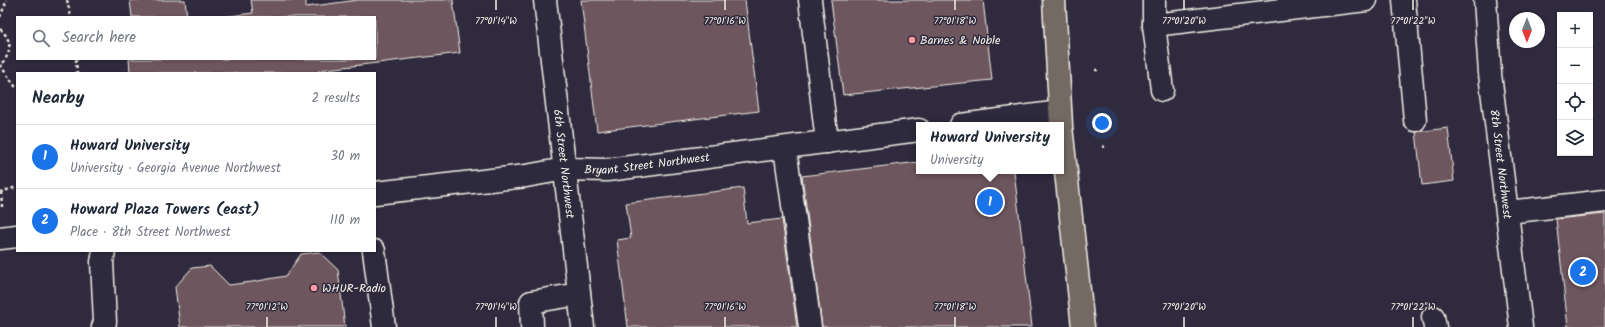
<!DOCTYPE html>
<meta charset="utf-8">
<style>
:root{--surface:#fff;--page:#f2f2f3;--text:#1f2937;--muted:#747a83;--line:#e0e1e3;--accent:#1a73e8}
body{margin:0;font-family:Kalam,sans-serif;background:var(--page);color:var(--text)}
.controls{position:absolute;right:12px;top:12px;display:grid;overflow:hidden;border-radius:0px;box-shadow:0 1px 3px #0004}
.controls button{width:36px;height:36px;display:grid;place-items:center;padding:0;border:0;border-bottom:1px solid var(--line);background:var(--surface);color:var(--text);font:20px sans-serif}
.compass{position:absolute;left:1509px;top:12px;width:36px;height:36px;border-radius:50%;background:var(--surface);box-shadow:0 1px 3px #0004;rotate:180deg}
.you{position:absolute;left:1102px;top:123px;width:14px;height:14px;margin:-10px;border:3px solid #fff;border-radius:50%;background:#1a73e8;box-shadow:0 0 0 6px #1a73e833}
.badge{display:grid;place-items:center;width:26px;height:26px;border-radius:50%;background:var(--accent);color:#fff;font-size:13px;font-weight:700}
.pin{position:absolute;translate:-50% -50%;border:2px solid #fff;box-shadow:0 1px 4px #0006}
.popup{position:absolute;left:916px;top:122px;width:148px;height:52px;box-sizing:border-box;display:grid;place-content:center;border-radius:0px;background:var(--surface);filter:drop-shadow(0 1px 3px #0005);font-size:13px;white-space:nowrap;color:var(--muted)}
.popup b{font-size:15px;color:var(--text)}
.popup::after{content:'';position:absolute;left:50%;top:100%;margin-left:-8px;border:8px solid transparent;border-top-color:var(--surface)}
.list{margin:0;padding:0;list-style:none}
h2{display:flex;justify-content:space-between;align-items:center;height:52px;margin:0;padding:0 16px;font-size:17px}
h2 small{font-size:13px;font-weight:400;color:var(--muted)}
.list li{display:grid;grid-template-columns:26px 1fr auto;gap:12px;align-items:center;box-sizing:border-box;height:64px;padding:0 16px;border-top:1px solid var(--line)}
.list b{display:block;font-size:15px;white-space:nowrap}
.list p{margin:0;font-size:13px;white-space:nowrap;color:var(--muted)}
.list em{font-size:13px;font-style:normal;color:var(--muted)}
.icon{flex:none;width:22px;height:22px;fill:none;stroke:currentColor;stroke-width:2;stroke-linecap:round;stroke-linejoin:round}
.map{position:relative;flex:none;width:1605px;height:327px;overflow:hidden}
.search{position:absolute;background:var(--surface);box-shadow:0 1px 3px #0004;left:16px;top:16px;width:360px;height:44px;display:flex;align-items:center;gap:10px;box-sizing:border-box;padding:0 14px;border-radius:0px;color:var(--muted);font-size:15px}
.panel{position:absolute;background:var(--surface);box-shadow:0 1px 3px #0004;left:16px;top:72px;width:360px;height:180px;border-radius:0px}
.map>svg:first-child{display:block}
</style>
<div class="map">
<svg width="1605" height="327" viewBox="0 0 1605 327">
<rect width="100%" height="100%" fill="#2f2a3d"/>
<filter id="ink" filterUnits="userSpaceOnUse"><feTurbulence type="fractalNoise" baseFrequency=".025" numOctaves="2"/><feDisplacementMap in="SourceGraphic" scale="8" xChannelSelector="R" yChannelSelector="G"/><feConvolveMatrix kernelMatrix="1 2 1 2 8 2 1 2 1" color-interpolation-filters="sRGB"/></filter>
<g filter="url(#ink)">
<path fill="#6e565f" stroke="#f4f1e8" d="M130,0H185L187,17H132Z
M251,0H306V7L358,0H453L460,53L319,70V73H130L129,59H375V17H222L253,13Z
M581,0H745L759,111L597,131Z
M831,0H983L992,80L843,95Z
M1448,128L1454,181L1422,185L1416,132Z
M919,162V171H1014L1032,327H822L802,176Z
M743,188L747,223L782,219L797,327H628L617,240L631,238L626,203Z
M1605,214V327H1568L1556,219Z
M319,252L338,270L345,327H180L175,287L192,268L210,266L229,285L252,282L286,276L301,254Z"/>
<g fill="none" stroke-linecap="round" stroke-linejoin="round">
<g stroke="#f4f1e8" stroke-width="25">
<g id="minor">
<path id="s1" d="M545,0L583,327"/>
<path d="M810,0L827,142"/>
<path d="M1154,0V25L1366,0"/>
<path d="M1404,0L1415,120"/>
<path id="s2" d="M1485,0L1490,74L1521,327"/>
<path d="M1154,25L1162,90"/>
<path d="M961,125L1060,112"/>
<path d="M785,148L810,327"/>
<path id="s3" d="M375,193L526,176L565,169L607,170L919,130"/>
<path d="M1508,212L1605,201"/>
<path d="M0,238L17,236"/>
<path d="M374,251L384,327"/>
<path d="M1433,317L1435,327"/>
<path d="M532,326L531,302L579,294"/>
<path d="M103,327L105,322L102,262L104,251"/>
</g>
</g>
<g stroke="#f4f1e8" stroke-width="25">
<path id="highway" d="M1054,0L1061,125
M1061,126L1083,327"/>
</g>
<path stroke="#f4f1e8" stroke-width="2.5" stroke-dasharray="3 3" stroke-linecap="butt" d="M67,0L71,17
M0,17L7,0
M0,29C13,40 12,54 0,65
M76,59L77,73
M0,65L17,89
M1095,70H1101
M1102,147L1108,146
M0,192L17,187
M1,192L2,207"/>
<use href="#minor" stroke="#2f2a3d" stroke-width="22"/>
<use href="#highway" stroke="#756964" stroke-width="22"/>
</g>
</g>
<path fill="none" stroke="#f4f1e8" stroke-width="1.5" d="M496,0V10M725,0V10M955,0V10M1184,0V10M1413,0V10M267,317V327M496,317V327M725,317V327M955,317V327M1184,317V327M1413,317V327"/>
<g fill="#ff9aa2" stroke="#2f2a3d" stroke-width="1.5">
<circle cx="912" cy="40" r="4"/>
<circle cx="314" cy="288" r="4"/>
</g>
<g text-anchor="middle" stroke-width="3" stroke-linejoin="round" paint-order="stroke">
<g font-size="12" fill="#f4f1e8" stroke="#2f2a3d" text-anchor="start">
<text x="920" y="44">Barnes &amp; Noble</text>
<text x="322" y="292">WHUR-Radio</text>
</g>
<g font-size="12" fill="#f4f1e8" stroke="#2f2a3d">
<text dy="4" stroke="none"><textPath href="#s1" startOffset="165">6th Street Northwest</textPath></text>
<text dy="4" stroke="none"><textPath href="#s3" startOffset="274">Bryant Street Northwest</textPath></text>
<text dy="4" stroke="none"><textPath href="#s2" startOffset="165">8th Street Northwest</textPath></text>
</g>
</g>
<g font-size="10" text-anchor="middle" fill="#f4f1e8" stroke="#2f2a3d" stroke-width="3" stroke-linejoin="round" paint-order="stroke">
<text x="496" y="24">77°01'14"W</text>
<text x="725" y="24">77°01'16"W</text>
<text x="955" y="24">77°01'18"W</text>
<text x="1184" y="24">77°01'20"W</text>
<text x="1413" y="24">77°01'22"W</text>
<text x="267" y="310">77°01'12"W</text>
<text x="496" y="310">77°01'14"W</text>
<text x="725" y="310">77°01'16"W</text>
<text x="955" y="310">77°01'18"W</text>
<text x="1184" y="310">77°01'20"W</text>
<text x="1413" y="310">77°01'22"W</text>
</g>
</svg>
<div class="controls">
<button>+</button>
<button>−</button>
<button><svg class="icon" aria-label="locate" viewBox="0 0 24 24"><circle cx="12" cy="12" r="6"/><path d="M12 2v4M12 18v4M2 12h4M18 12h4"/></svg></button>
<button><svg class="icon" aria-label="layers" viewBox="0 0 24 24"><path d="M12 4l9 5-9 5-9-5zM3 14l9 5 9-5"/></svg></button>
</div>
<svg class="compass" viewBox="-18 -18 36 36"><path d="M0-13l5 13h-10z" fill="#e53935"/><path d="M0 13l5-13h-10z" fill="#747a83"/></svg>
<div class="you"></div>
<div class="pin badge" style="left:990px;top:202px">1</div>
<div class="popup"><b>Howard University</b>University</div>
<div class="pin badge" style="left:1583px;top:272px">2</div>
<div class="search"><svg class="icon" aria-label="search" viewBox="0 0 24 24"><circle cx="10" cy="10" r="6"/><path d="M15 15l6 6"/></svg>Search here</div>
<section class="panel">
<h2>Nearby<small>2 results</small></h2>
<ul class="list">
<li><span class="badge">1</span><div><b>Howard University</b><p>University · Georgia Avenue Northwest</p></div><em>30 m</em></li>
<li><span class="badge">2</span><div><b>Howard Plaza Towers (east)</b><p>Place · 8th Street Northwest</p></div><em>110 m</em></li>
</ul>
</section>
</div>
